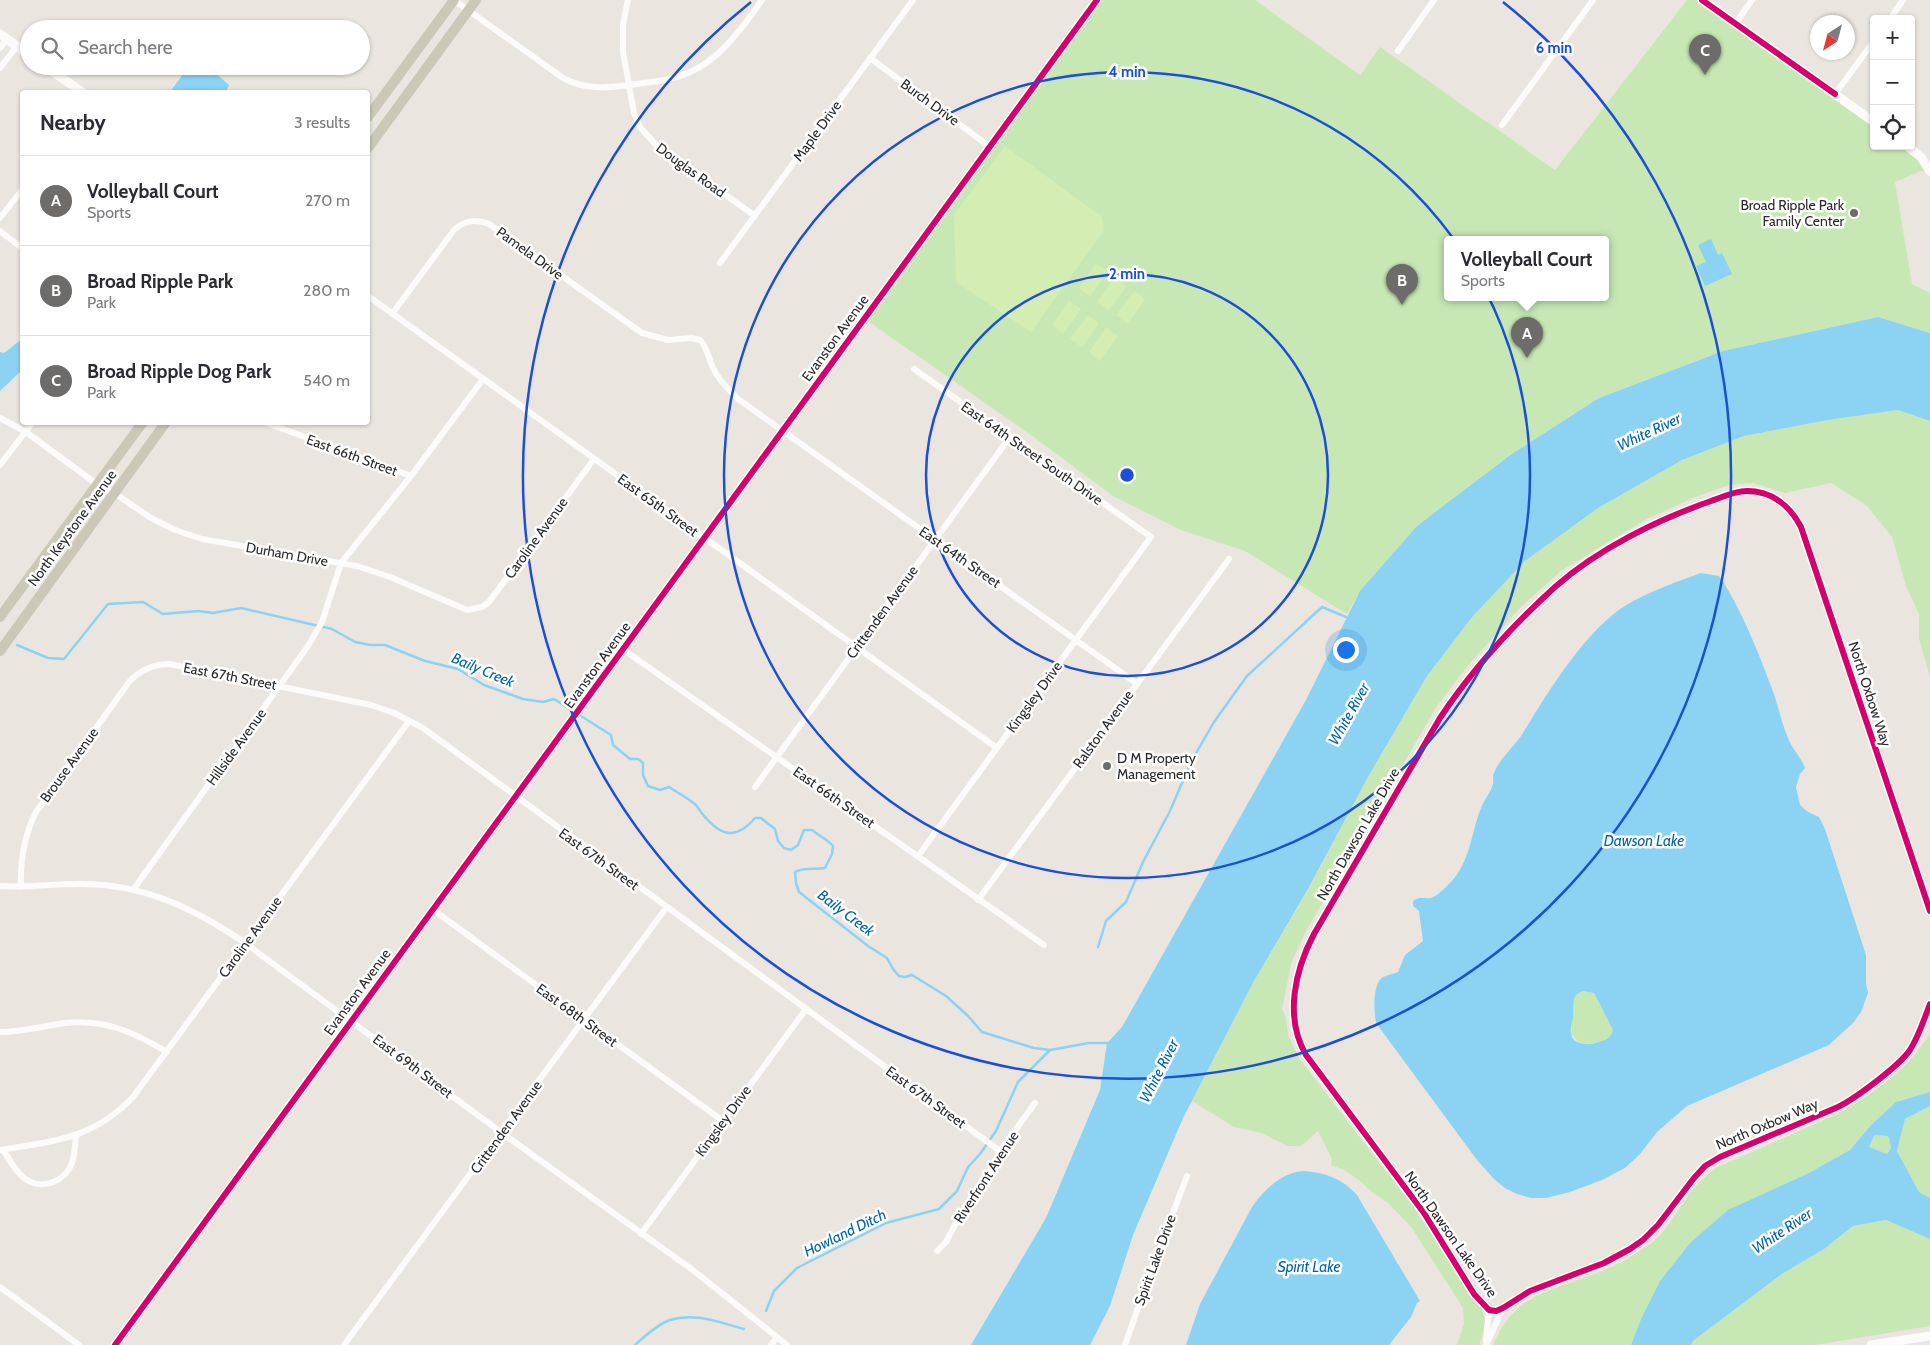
<!DOCTYPE html>
<meta charset="utf-8">
<style>
:root{--surface:#fff;--page:#f2f2f3;--text:#2b2b33;--muted:#7c7c81;--line:#e1e1e2;--accent:#6e6c6a}
body{margin:0;font-family:Cabin,sans-serif;background:var(--page);color:var(--text)}
.controls{position:absolute;right:15px;top:15px;display:grid;overflow:hidden;border-radius:5px;box-shadow:0 1px 4px #0004}
.controls button{width:45px;height:45px;display:grid;place-items:center;padding:0;border:0;border-bottom:1px solid var(--line);background:var(--surface);color:var(--text);font:25px sans-serif}
.compass{position:absolute;left:1810px;top:15px;width:45px;height:45px;border-radius:50%;background:var(--surface);box-shadow:0 1px 4px #0004;rotate:216deg}
.you{position:absolute;left:1345px;top:649px;width:18px;height:18px;margin:-12px;border:4px solid #fff;border-radius:50%;background:#1a73e8;box-shadow:0 0 0 8px #1a73e833}
.badge{display:grid;place-items:center;width:32px;height:32px;border-radius:50%;background:var(--accent);color:#fff;font-size:16px;font-weight:700}
.pin{position:absolute;translate:-50% -41px;filter:drop-shadow(0 1px 2px #0008)}
.pin::after{content:'';position:absolute;top:26px;width:18px;height:15px;background:inherit;clip-path:polygon(0 0,100% 0,50% 100%)}
.popup{position:absolute;left:1444px;top:236px;width:165px;height:65px;box-sizing:border-box;display:grid;place-content:center;border-radius:5px;background:var(--surface);filter:drop-shadow(0 1px 4px #0005);font-size:16px;white-space:nowrap;color:var(--muted)}
.popup b{font-size:19px;color:var(--text)}
.popup::after{content:'';position:absolute;left:50%;top:100%;margin-left:-10px;border:10px solid transparent;border-top-color:var(--surface)}
.list{margin:0;padding:0;list-style:none}
h2{display:flex;justify-content:space-between;align-items:center;height:65px;margin:0;padding:0 20px;font-size:21px}
h2 small{font-size:16px;font-weight:400;color:var(--muted)}
.list li{display:grid;grid-template-columns:32px 1fr auto;gap:15px;align-items:center;box-sizing:border-box;height:90px;padding:0 20px;border-top:1px solid var(--line)}
.list b{display:block;font-size:19px;white-space:nowrap}
.list p{margin:0;font-size:16px;white-space:nowrap;color:var(--muted)}
.list em{font-size:16px;font-style:normal;color:var(--muted)}
.icon{flex:none;width:28px;height:28px;fill:none;stroke:currentColor;stroke-width:2;stroke-linecap:round;stroke-linejoin:round}
.map{position:relative;flex:none;width:1930px;height:1345px;overflow:hidden}
.search{position:absolute;background:var(--surface);box-shadow:0 1px 4px #0004;left:20px;top:20px;width:350px;height:55px;display:flex;align-items:center;gap:12px;box-sizing:border-box;padding:0 18px;border-radius:28px;color:var(--muted);font-size:19px}
.panel{position:absolute;background:var(--surface);box-shadow:0 1px 4px #0004;left:20px;top:90px;width:350px;height:335px;border-radius:5px}
.map>svg:first-child{display:block}
</style>
<div class="map">
<svg width="1930" height="1345" viewBox="0 0 1930 1345">
<rect width="100%" height="100%" fill="#eae6df"/>
<path fill="#c7e8b5" fill-rule="evenodd" d="M1097,0H1255L1360,75L1380,47L1555,170L1687,0H1702L1874,122V146H1906L1930,167L1895,182L1912,284L1930,293V333L1878,317L1723,351L1599,398L1509,456L1417,526L1360,591L1347,614L1245,551L1181,530L1113,496L1035,438L865,319ZM1448,239H1606V297H1448Z
M1898,410L1930,421V677L1919,639V614L1906,586L1892,537L1867,506L1831,483L1785,493L1753,483L1729,485L1695,497L1645,520L1562,570L1521,607L1470,663L1437,706L1306,931L1292,961L1282,1009L1286,1017L1288,1035L1299,1058L1413,1206L1461,1280L1480,1306L1483,1311L1485,1321L1482,1337L1479,1345H1457L1464,1324L1463,1308L1412,1228L1388,1203L1373,1193L1359,1180L1346,1171L1331,1165L1332,1159L1318,1131L1301,1146H1287L1262,1133L1234,1127L1192,1101L1254,981L1308,890L1368,777L1427,676L1473,616L1525,561L1598,508L1682,460L1744,436L1828,420Z
M1583,991L1594,993L1613,1030C1610,1044 1592,1044 1580,1043L1571,1034L1573,1001L1578,992Z
M1930,1034V1092L1896,1102L1871,1125L1850,1150L1690,1243L1660,1281L1641,1319L1631,1345H1493C1517,1290 1553,1291 1602,1271C1617,1265 1633,1256 1646,1247C1665,1235 1676,1213 1689,1194C1697,1184 1706,1176 1716,1168L1833,1116C1860,1101 1890,1082 1911,1059C1918,1051 1924,1042 1930,1034Z
M1930,1106V1198L1919,1192L1897,1151L1905,1119Z
M1874,1135L1887,1136L1889,1138L1891,1148L1887,1154L1868,1147Z
M1886,1220L1930,1239V1326L1815,1345H1691L1693,1341L1782,1274L1824,1249L1853,1226Z"/>
<path fill="#d3edb2" d="M1005,146L1102,217L1104,230L1031,332L956,282L954,215Z
M1096,263L1108,272L1090,296L1079,288Z
M1115,277L1127,286L1109,310L1097,302Z
M1134,291L1145,299L1128,324L1116,315Z
M1069,301L1081,309L1063,334L1052,325Z
M1088,315L1099,323L1082,347L1070,339Z
M1106,328L1118,336L1100,361L1089,352Z"/>
<path fill="#8cd2f2" fill-rule="evenodd" d="M189,66H207L229,85L226,92H170Z
M1711,239L1718,255L1722,253L1732,274L1705,286L1696,266L1706,262L1698,245Z
M1878,317L1930,333V421L1898,410L1828,420L1744,436L1682,460L1598,508L1525,561L1473,616L1427,676L1368,777L1308,889L1254,981L1183,1118L1133,1235L1110,1306L1090,1345H971L1046,1218L1100,1090L1107,1043L1122,1027L1306,700L1360,591L1417,526L1509,456L1599,398L1723,351Z
M22,339V370L0,391V352L4,353Z
M1701,573L1719,576C1741,607 1761,659 1774,694C1779,709 1782,724 1788,738C1792,749 1801,757 1805,768L1800,774L1796,787L1800,805L1808,812L1819,817L1825,829L1866,955V983L1868,993L1861,1012L1854,1022L1829,1045L1687,1106L1657,1132L1640,1154L1625,1168L1602,1180L1570,1192L1546,1198H1531L1517,1194L1505,1188L1495,1180L1477,1160L1376,1023C1374,1012 1372,984 1383,977C1387,975 1394,974 1398,972L1405,955L1423,941L1419,911L1413,906V901C1419,896 1425,899 1431,898C1436,897 1445,888 1449,884C1470,864 1471,833 1481,808C1484,800 1491,792 1493,784C1494,780 1492,777 1494,773C1500,758 1514,747 1523,733C1548,692 1586,629 1628,604C1651,591 1676,582 1701,573ZM1583,991L1594,993L1613,1030C1611,1038 1606,1040 1599,1042C1590,1045 1574,1046 1571,1034C1570,1029 1572,1022 1573,1018C1574,1007 1570,995 1583,991Z
M1930,1092V1106L1905,1119L1897,1151L1919,1192L1930,1198V1239L1886,1220L1853,1226L1824,1249L1782,1274L1693,1341L1691,1345H1631L1641,1319L1660,1281L1690,1243L1728,1210L1809,1173L1850,1150L1871,1125L1896,1102ZM1874,1135L1887,1136L1889,1138L1891,1148L1887,1154L1869,1147Z
M1303,1171C1325,1172 1343,1179 1357,1195L1420,1301L1417,1303L1411,1317L1389,1345H1186L1200,1304L1252,1207C1264,1190 1281,1173 1303,1171Z"/>
<g fill="none" stroke-linecap="round" stroke-linejoin="round">
<path stroke="#8cd2f2" stroke-width="2.5" d="M17,645L48,658L64,659L108,604L143,602L163,614L198,611L213,613L241,608L332,629L355,642L370,645H385L425,661L458,669L484,685L523,699L543,702L554,699L611,735L613,745L630,759H638L643,763V775L648,786L660,790L669,787C678,793 688,798 696,805C699,809 702,814 706,818C723,838 738,838 755,818H761L775,829L778,841L784,848L791,850L798,845L804,830H812C819,836 827,839 833,846L832,854L825,868C815,870 804,867 795,872L796,883L799,892L868,946L887,958L893,969L899,976L905,977L912,975L946,996L968,1016L982,1032L1034,1048L1050,1050L1089,1043H1107
M1098,947L1106,921L1126,902L1143,862L1170,811L1191,762L1214,722L1247,676L1322,607L1346,617
M766,1311L774,1291L797,1268L886,1223L939,1209L957,1191L968,1167L980,1154L996,1131L1018,1082L1050,1050
M635,1345C645,1336 658,1324 670,1320C695,1312 721,1323 744,1329"/>
<path stroke="#fcfbfa" stroke-width="6" d="M454,0L563,78C585,90 606,88 630,85C642,83 653,82 665,80C713,71 735,37 762,0
M628,0L623,24V52L634,113L640,127L656,145L755,216
M1890,19L1903,0
M1735,24L1752,0
M0,48L7,39
M1398,51L1434,0
M870,58L990,147
M0,68L17,46
M1835,94L1874,41
M1502,125L1593,0
M0,218L22,190
M0,231L22,248
M720,263L913,0
M368,296L997,748
M392,314L454,230C465,220 475,219 489,224L642,333L668,340L692,338L700,340C708,348 709,361 714,370C720,382 729,390 738,399L1136,683
M914,369L1151,537L918,856
M0,418L26,432L98,485L114,493L151,518L175,530L202,539L357,566L390,577L467,610L482,607L489,602L594,459
M264,422L411,476
M0,465L33,422
M624,650L1044,945
M755,787L1010,437
M0,886C25,888 51,884 76,884C140,882 194,908 245,943L502,1133L694,1271L787,1345
M21,887C20,860 24,836 36,812L129,682C141,669 154,664 170,664L371,705L394,713L423,728L1000,1151
M133,890L308,646L322,622L341,563L411,476L483,379
M978,900L1229,559
M432,909L723,1121
M1930,911L1801,527C1790,506 1772,491 1747,491C1735,491 1722,497 1711,501C1657,520 1598,549 1555,587C1512,626 1472,670 1440,718L1314,934C1295,970 1284,1017 1306,1055L1424,1213L1474,1294L1489,1310L1496,1311L1503,1308L1530,1291L1604,1263L1630,1249L1643,1240L1658,1225L1694,1178L1705,1166L1720,1157L1838,1107C1856,1098 1899,1066 1910,1050C1919,1036 1924,1019 1930,1004
M0,1032C22,1032 43,1026 65,1023C106,1019 133,1032 167,1052
M0,1150C54,1141 93,1139 133,1097L409,721
M3,1150C9,1159 15,1171 24,1178C41,1191 65,1182 72,1163C75,1154 75,1144 76,1135
M641,1234L806,1009
M937,1251L946,1242L957,1221L977,1196L1000,1151L1035,1103
M0,1287L79,1345
M1486,1341L1489,1310
M115,1345L1097,0
M344,1345L666,908
M771,1345L777,1337
M1125,1345L1151,1271L1187,1176
M1486,1345L1503,1308"/>
<path stroke="#fcfbfa" stroke-width="9" d="M1702,0L1874,122
M0,34L29,55
M45,66L82,92
M1907,146L1921,157L1930,171
M1871,1345L1930,1336"/>
<path stroke="#cbc8b8" stroke-width="10" d="M368,117L454,0
M368,148L476,0
M0,617L143,422
M0,651L166,422"/>
<g stroke="#fff" stroke-width="9">
<path id="cycleway" d="M1702,0L1835,94
M1930,911L1801,527C1790,506 1772,491 1747,491C1735,491 1722,497 1711,501C1657,520 1598,549 1555,587C1512,626 1472,670 1440,718L1314,934C1295,970 1284,1017 1306,1055L1424,1213L1474,1294L1489,1310L1496,1311L1503,1308L1530,1291L1604,1263L1630,1249L1643,1240L1658,1225L1694,1178L1705,1166L1720,1157L1838,1107C1856,1098 1899,1066 1910,1050C1919,1036 1924,1019 1930,1004
M115,1345L1097,0"/>
</g>
<use href="#cycleway" stroke="#d6006c" stroke-width="6"/>
</g>
<g fill="none" stroke="#1d4ed8" stroke-width="2.5">
<circle cx="1127" cy="475" r="201"/>
<circle cx="1127" cy="475" r="403"/>
<path d="M1503 2A604 604 0 1 1 751 2"/>
</g>
<g fill="#6e6c6a" stroke="#fff" stroke-width="2">
<circle cx="1854" cy="213" r="5"/>
<circle cx="1107" cy="766" r="5"/>
</g>
<g text-anchor="middle" stroke-width="5" stroke-linejoin="round" paint-order="stroke">
<g font-size="14" fill="#2b2b2b" stroke="#fff">
<text transform="translate(930 102) rotate(36)" y="5">Burch Drive</text>
<text transform="translate(817 131) rotate(-54)" y="5">Maple Drive</text>
<text transform="translate(691 170) rotate(36)" y="5">Douglas Road</text>
<text transform="translate(530 253) rotate(36)" y="5">Pamela Drive</text>
<text transform="translate(835 338) rotate(-54)" y="5">Evanston Avenue</text>
<text transform="translate(1032 453) rotate(35)" y="5">East 64th Street South Drive</text>
<text transform="translate(352 455) rotate(20)" y="5">East 66th Street</text>
<text transform="translate(658 505) rotate(36)" y="5">East 65th Street</text>
<text transform="translate(72 528) rotate(-54)" y="5">North Keystone Avenue</text>
<text transform="translate(536 538) rotate(-54)" y="5">Caroline Avenue</text>
<text transform="translate(287 554) rotate(10)" y="5">Durham Drive</text>
<text transform="translate(960 557) rotate(35)" y="5">East 64th Street</text>
<text transform="translate(882 612) rotate(-54)" y="5">Crittenden Avenue</text>
<text transform="translate(597 665) rotate(-54)" y="5">Evanston Avenue</text>
<text transform="translate(230 676) rotate(11)" y="5">East 67th Street</text>
<text transform="translate(1870 694) rotate(72)" y="5">North Oxbow Way</text>
<text transform="translate(1034 697) rotate(-54)" y="5">Kingsley Drive</text>
<text transform="translate(1103 729) rotate(-54)" y="5">Ralston Avenue</text>
<text transform="translate(236 747) rotate(-54)" y="5">Hillside Avenue</text>
<text transform="translate(69 765) rotate(-54)" y="5">Brouse Avenue</text>
<text transform="translate(834 797) rotate(35)" y="5">East 66th Street</text>
<text transform="translate(1358 834) rotate(-60)" y="5">North Dawson Lake Drive</text>
<text transform="translate(599 859) rotate(36)" y="5">East 67th Street</text>
<text transform="translate(250 937) rotate(-54)" y="5">Caroline Avenue</text>
<text transform="translate(357 992) rotate(-54)" y="5">Evanston Avenue</text>
<text transform="translate(577 1015) rotate(36)" y="5">East 68th Street</text>
<text transform="translate(413 1066) rotate(37)" y="5">East 69th Street</text>
<text transform="translate(926 1097) rotate(36)" y="5">East 67th Street</text>
<text transform="translate(723 1121) rotate(-54)" y="5">Kingsley Drive</text>
<text transform="translate(1767 1124) rotate(-23)" y="5">North Oxbow Way</text>
<text transform="translate(506 1127) rotate(-54)" y="5">Crittenden Avenue</text>
<text transform="translate(986 1177) rotate(-57)" y="5">Riverfront Avenue</text>
<text transform="translate(1451 1234) rotate(55)" y="5">North Dawson Lake Drive</text>
<text transform="translate(1155 1260) rotate(-70)" y="5">Spirit Lake Drive</text>
</g>
<g font-size="14" fill="#2b2b2b" stroke="#fff" text-anchor="end">
<text x="1844" y="210">Broad Ripple Park<tspan x="1844" dy="16">Family Center</tspan></text>
<text x="1117" y="763" text-anchor="start">D M Property<tspan x="1117" dy="16">Management</tspan></text>
</g>
<g font-size="15" font-style="italic" fill="#0165a9" stroke="#fff">
<text transform="translate(1649 432) rotate(-25)" y="5">White River</text>
<text transform="translate(483 670) rotate(23)" y="5">Baily Creek</text>
<text transform="translate(1349 714) rotate(-61)" y="5">White River</text>
<text x="1644" y="846">Dawson Lake</text>
<text transform="translate(846 913) rotate(37)" y="5">Baily Creek</text>
<text transform="translate(1159 1071) rotate(-63)" y="5">White River</text>
<text transform="translate(1782 1231) rotate(-34)" y="5">White River</text>
<text transform="translate(845 1233) rotate(-26)" y="5">Howland Ditch</text>
<text x="1309" y="1272">Spirit Lake</text>
</g>
</g>
<circle cx="1127" cy="475" r="8" fill="#1d4ed8" stroke="#fff" stroke-width="2.5"/>
<g font-size="15" text-anchor="middle" font-weight="bold" fill="#1d4ed8" stroke="#fff" stroke-width="5" stroke-linejoin="round" paint-order="stroke">
<text x="1554" y="53">6 min</text>
<text x="1127" y="77">4 min</text>
<text x="1127" y="279">2 min</text>
</g>
</svg>
<div class="controls">
<button>+</button>
<button>−</button>
<button><svg class="icon" aria-label="locate" viewBox="0 0 24 24"><circle cx="12" cy="12" r="6"/><path d="M12 2v4M12 18v4M2 12h4M18 12h4"/></svg></button>
</div>
<svg class="compass" viewBox="-18 -18 36 36"><path d="M0-13l5 13h-10z" fill="#e53935"/><path d="M0 13l5-13h-10z" fill="#7c7c81"/></svg>
<div class="you"></div>
<div class="pin badge" style="left:1527px;top:358px">A</div>
<div class="popup"><b>Volleyball Court</b>Sports</div>
<div class="pin badge" style="left:1402px;top:305px">B</div>
<div class="pin badge" style="left:1705px;top:75px">C</div>
<div class="search"><svg class="icon" aria-label="search" viewBox="0 0 24 24"><circle cx="10" cy="10" r="6"/><path d="M15 15l6 6"/></svg>Search here</div>
<section class="panel">
<h2>Nearby<small>3 results</small></h2>
<ul class="list">
<li><span class="badge">A</span><div><b>Volleyball Court</b><p>Sports</p></div><em>270 m</em></li>
<li><span class="badge">B</span><div><b>Broad Ripple Park</b><p>Park</p></div><em>280 m</em></li>
<li><span class="badge">C</span><div><b>Broad Ripple Dog Park</b><p>Park</p></div><em>540 m</em></li>
</ul>
</section>
</div>
